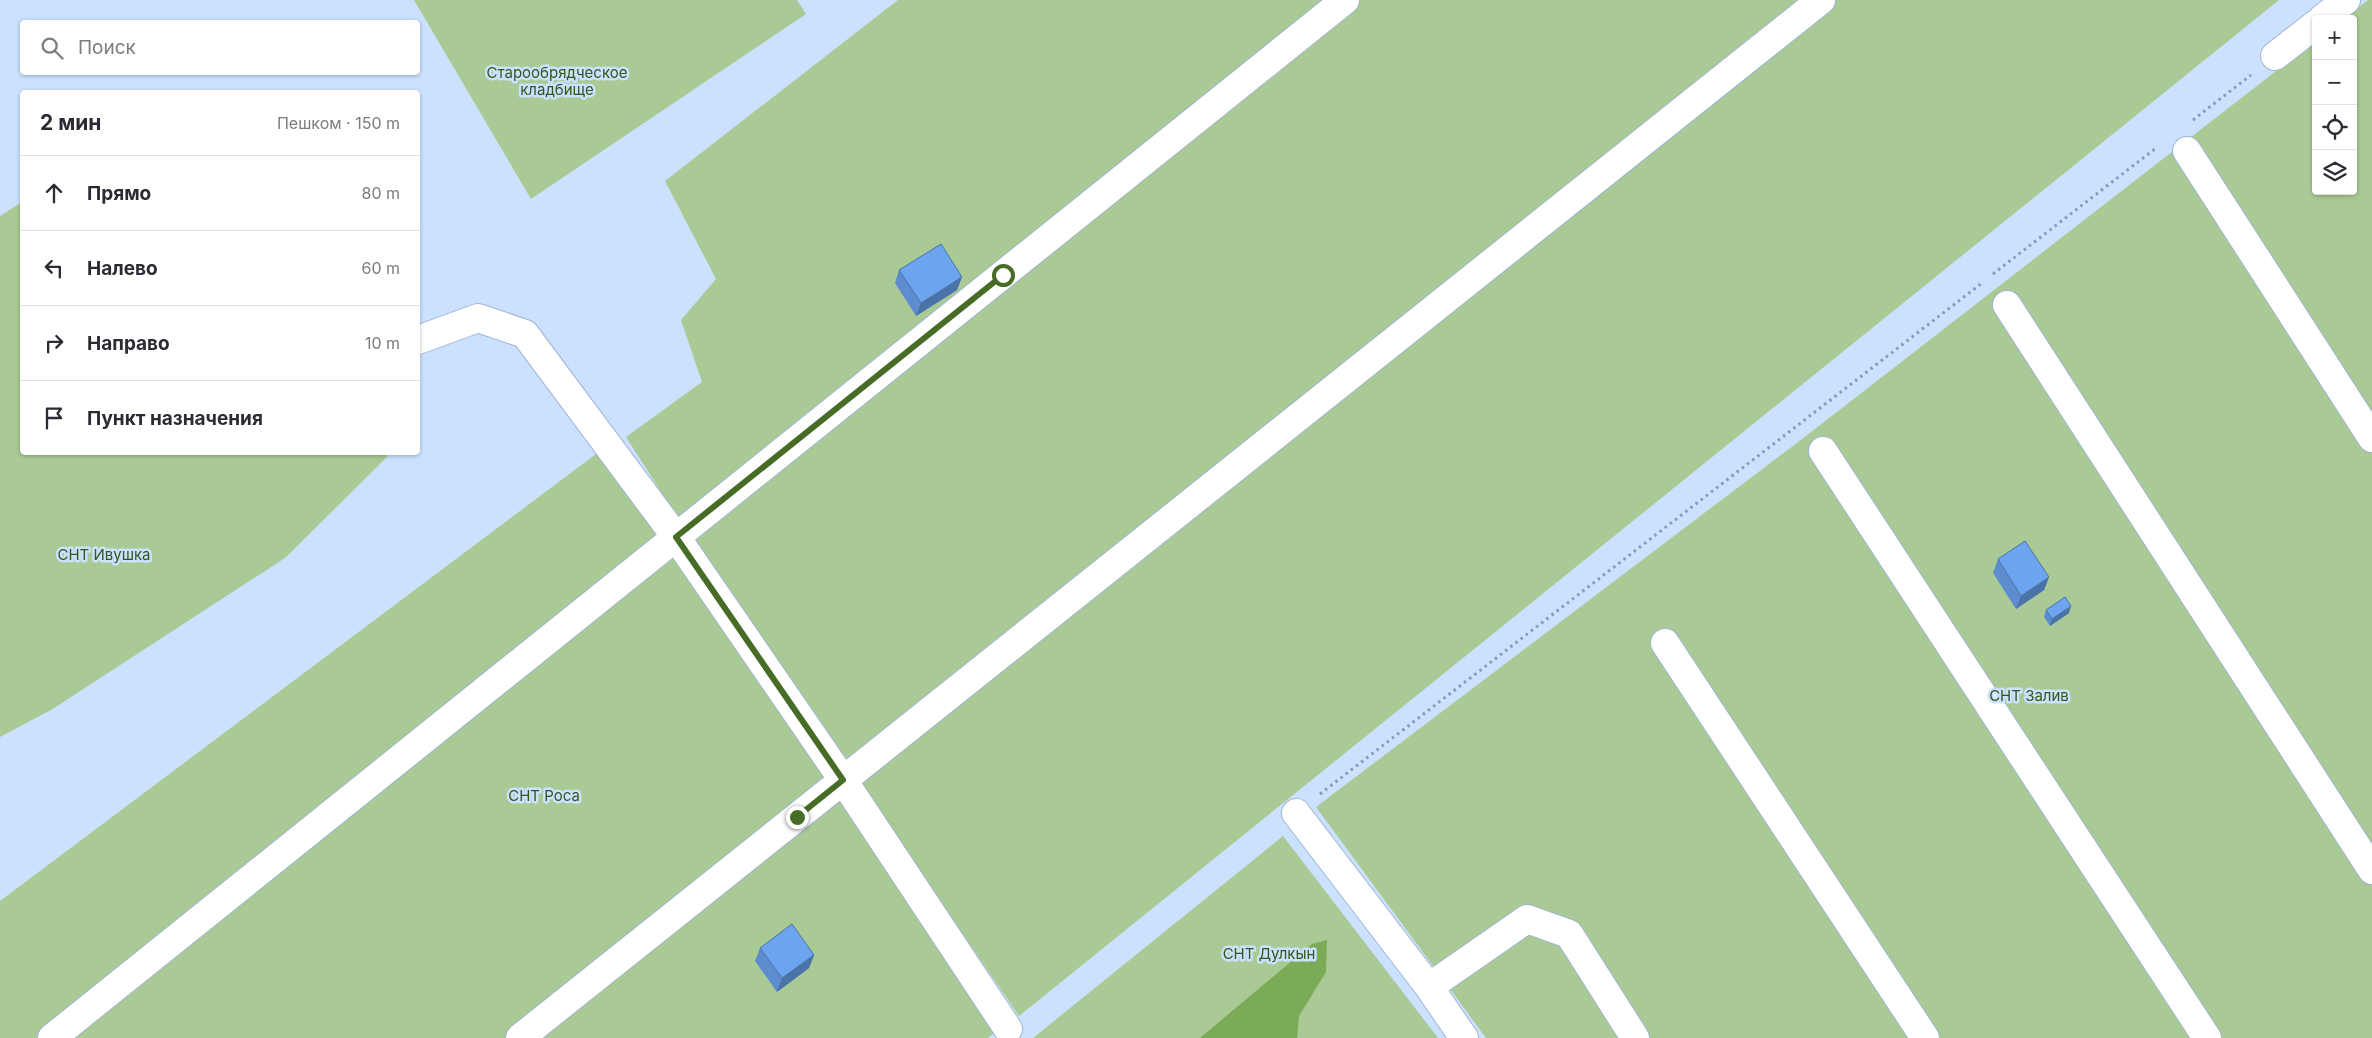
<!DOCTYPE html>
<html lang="ru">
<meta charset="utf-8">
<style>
:root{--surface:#fff;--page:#f2f2f3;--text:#2b2b33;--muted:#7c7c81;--line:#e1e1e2}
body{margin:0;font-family:Inter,sans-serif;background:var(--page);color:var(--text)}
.controls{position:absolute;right:15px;top:15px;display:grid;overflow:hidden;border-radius:5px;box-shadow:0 1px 4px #0004}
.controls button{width:45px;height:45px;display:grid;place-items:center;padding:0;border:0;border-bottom:1px solid var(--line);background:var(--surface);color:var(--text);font:25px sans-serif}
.stop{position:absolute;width:15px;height:15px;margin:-11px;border:4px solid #466c26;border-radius:50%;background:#fff}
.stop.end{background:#466c26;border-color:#fff;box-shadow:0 1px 5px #0008}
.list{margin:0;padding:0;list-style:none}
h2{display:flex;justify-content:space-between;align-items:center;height:65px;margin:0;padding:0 20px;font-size:21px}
h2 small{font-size:16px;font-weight:400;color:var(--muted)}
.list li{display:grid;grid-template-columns:32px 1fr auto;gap:15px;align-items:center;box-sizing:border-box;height:75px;padding:0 20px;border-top:1px solid var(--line)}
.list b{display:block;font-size:19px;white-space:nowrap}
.list em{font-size:16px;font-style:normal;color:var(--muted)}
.icon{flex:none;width:28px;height:28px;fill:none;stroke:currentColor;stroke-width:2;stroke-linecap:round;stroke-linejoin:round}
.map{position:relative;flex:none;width:2372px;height:1038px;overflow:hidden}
.search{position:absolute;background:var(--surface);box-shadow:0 1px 4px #0004;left:20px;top:20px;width:400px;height:55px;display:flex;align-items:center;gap:12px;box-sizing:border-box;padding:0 18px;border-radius:5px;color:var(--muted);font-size:19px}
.panel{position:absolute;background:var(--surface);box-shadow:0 1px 4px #0004;left:20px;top:90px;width:400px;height:365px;border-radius:5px}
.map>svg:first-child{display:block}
</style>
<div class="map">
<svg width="2372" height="1038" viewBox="0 0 2372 1038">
<rect width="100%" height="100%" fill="#cae1ff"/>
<path fill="#a9ca94" d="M414,0H797L806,14L531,199Z
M898,0H2279L1019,1016L683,526L626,437L702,382L681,320L716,279L665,181Z
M2368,0H2372V1038H1486L1316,807L1806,436L2316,40V191H2353V19H2344Z
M22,202V452H386L387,457L285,558L51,710L0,737V216Z
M600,451L1000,1029L988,1038H0V901Z
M1283,836L1438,1038H1033Z"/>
<path fill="#7bab56" d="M1327,940L1326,972L1299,1016L1297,1038H1200L1312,944Z"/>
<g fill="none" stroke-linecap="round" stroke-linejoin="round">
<g stroke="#a0b5d2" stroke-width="30">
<path id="minor" d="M2322,19L2346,0
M2275,56L2316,24
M2187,151L2372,438
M2007,305L2372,870
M418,340L478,318L525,334L676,537L843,780L1008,1029
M1823,451L2207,1038
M1665,643L1925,1038
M1296,813L1429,987L1527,919L1569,934L1635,1038
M1429,987L1464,1038
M52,1038L1345,0
M520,1038L1821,0"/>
</g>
<path stroke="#8899b0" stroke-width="3" stroke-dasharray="2.5 4" stroke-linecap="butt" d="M2193,120L2251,75
M1993,274L2156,148
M1320,794L1982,283"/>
<use href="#minor" stroke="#fff" stroke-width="28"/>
</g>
<path fill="#5d8dce" d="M899,270L962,277L957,290L916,316L895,283Z
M1998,559L2049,577L2044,590L2016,609L1993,573Z
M2046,610L2069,613L2050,626L2044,617Z
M760,948L814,955L809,968L777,992L755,961Z"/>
<path fill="#4c73a7" d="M962,277L957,290L916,316L921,303Z
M2049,577L2044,590L2016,609L2021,596Z
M2071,606L2069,613L2050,626L2052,619Z
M814,955L809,968L777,992L782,978Z"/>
<path fill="#6ca4ef" stroke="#4c73a7" d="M941,244L962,277L921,303L899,270Z
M2025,541L2049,577L2021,596L1998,559Z
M2065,597L2071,606L2052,619L2046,610Z
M792,924L814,955L782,978L760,948Z"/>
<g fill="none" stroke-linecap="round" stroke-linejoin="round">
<path stroke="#466c26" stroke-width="6" d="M797,817L843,780L676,537L1003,275"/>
</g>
<g text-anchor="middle" stroke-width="5" stroke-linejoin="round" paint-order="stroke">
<g font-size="15" fill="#35551b" stroke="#cae1ff">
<text x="557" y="78">Старообрядческое<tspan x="557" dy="17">кладбище</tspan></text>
<text x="104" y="560">СНТ Ивушка</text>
<text x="2029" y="701">СНТ Залив</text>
<text x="544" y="801">СНТ Роса</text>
<text x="1269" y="959">СНТ Дулкын</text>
</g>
</g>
</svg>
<div class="controls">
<button>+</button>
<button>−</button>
<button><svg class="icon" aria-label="locate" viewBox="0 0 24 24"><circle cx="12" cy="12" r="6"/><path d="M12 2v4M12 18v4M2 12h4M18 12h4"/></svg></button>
<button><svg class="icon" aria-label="layers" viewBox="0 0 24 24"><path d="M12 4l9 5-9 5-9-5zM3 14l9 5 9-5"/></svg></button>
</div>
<div class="stop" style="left:1003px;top:275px"></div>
<div class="stop end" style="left:797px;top:817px"></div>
<div class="search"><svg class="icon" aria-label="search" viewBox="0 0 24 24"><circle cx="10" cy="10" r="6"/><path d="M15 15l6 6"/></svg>Поиск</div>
<section class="panel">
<h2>2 мин<small>Пешком · 150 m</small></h2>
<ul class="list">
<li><svg class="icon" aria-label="ahead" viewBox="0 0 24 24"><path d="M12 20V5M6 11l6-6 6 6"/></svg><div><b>Прямо</b></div><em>80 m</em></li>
<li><svg class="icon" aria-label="left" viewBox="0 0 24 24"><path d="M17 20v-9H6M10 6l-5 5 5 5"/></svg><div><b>Налево</b></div><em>60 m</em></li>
<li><svg class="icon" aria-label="right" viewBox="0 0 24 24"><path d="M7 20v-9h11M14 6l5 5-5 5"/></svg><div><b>Направо</b></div><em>10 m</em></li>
<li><svg class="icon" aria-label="arrive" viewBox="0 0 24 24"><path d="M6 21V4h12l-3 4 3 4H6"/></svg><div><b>Пункт назначения</b></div></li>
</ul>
</section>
</div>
